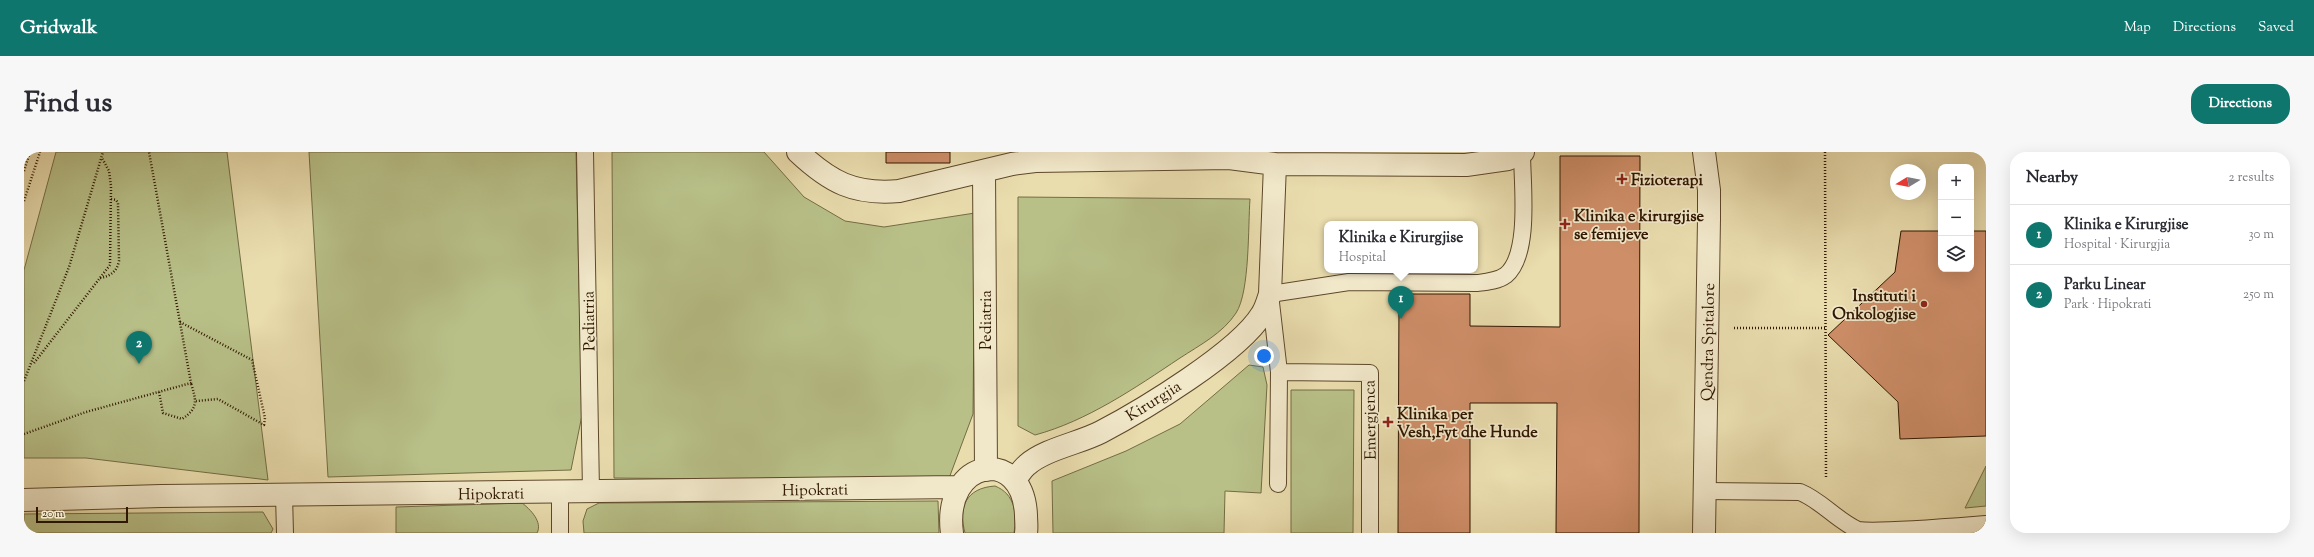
<!DOCTYPE html>
<meta charset="utf-8">
<style>
:root{--surface:#fff;--page:#f7f7f7;--text:#2b2b33;--muted:#7c7c81;--line:#e1e1e2;--accent:#0f766e}
body{margin:0;font-family:"Sorts Mill Goudy",serif;background:var(--page);color:var(--text)}
.controls{position:absolute;right:12px;top:12px;display:grid;overflow:hidden;border-radius:8px;box-shadow:0 4px 16px #0002}
.controls button{width:36px;height:36px;display:grid;place-items:center;padding:0;border:0;border-bottom:1px solid var(--line);background:var(--surface);color:var(--text);font:20px sans-serif}
.compass{position:absolute;left:1866px;top:12px;width:36px;height:36px;border-radius:50%;background:var(--surface);box-shadow:0 4px 16px #0002;rotate:260deg}
.scale{position:absolute;left:12px;bottom:10px;width:92px;box-sizing:border-box;padding-left:4px;border:2px solid #301700;border-top:0;font-size:11px;line-height:14px;white-space:nowrap;color:#301700;-webkit-text-stroke:3px #f1e8ca;paint-order:stroke}
.you{position:absolute;left:1240px;top:204px;width:14px;height:14px;margin:-10px;border:3px solid #fff;border-radius:50%;background:#1a73e8;box-shadow:0 0 0 6px #1a73e833}
.badge{display:grid;place-items:center;width:26px;height:26px;border-radius:50%;background:var(--accent);color:#fff;font-size:13px;font-weight:700}
.pin{position:absolute;translate:-50% -33px;filter:drop-shadow(0 1px 2px #0008)}
.pin::after{content:'';position:absolute;top:21px;width:14px;height:12px;background:inherit;clip-path:polygon(0 0,100% 0,50% 100%)}
.popup{position:absolute;left:1300px;top:69px;width:154px;height:52px;box-sizing:border-box;display:grid;place-content:center;border-radius:8px;background:var(--surface);filter:drop-shadow(0 1px 3px #0005);font-size:13px;white-space:nowrap;color:var(--muted)}
.popup b{font-size:15px;color:var(--text)}
.popup::after{content:'';position:absolute;left:50%;top:100%;margin-left:-8px;border:8px solid transparent;border-top-color:var(--surface)}
.list{margin:0;padding:0;list-style:none}
h2{display:flex;justify-content:space-between;align-items:center;height:52px;margin:0;padding:0 16px;font-size:17px}
h2 small{font-size:13px;font-weight:400;color:var(--muted)}
.list li{display:grid;grid-template-columns:26px 1fr auto;gap:12px;align-items:center;box-sizing:border-box;height:60px;padding:0 16px;border-top:1px solid var(--line)}
.list b{display:block;font-size:15px;white-space:nowrap}
.list p{margin:0;font-size:13px;white-space:nowrap;color:var(--muted)}
.list em{font-size:13px;font-style:normal;color:var(--muted)}
.icon{flex:none;width:22px;height:22px;fill:none;stroke:currentColor;stroke-width:2;stroke-linecap:round;stroke-linejoin:round}
.map{position:relative;flex:none;width:1962px;height:381px;overflow:hidden;border-radius:16px}
header{display:flex;align-items:center;gap:24px;box-sizing:border-box;height:56px;padding:0 20px;background:var(--accent);color:#fff}
header strong{font-size:19px}
nav{display:flex;gap:22px;margin-inline-start:auto;font-size:14px}
.intro{display:flex;align-items:center;justify-content:space-between;box-sizing:border-box;height:96px;padding:0 24px}
h1{margin:0;font-size:28px}
.button{padding:10px 18px;border-radius:16px;background:var(--accent);color:#fff;font-size:14px;font-weight:700}
main{display:flex;gap:24px;padding:0 24px}
aside{flex:1;background:var(--surface);border-radius:16px;box-shadow:0 4px 16px #0002}
.map>svg:first-child{display:block}
</style>
<header>
<strong>Gridwalk</strong>
<nav><a>Map</a><a>Directions</a><a>Saved</a></nav>
</header>
<div class="intro"><h1>Find us</h1><a class="button">Directions</a></div>
<main>
<div class="map">
<svg width="1962" height="381" viewBox="0 0 1962 381">
<rect width="100%" height="100%" fill="#e9dcad"/>
<filter id="stains"><feTurbulence type="fractalNoise" baseFrequency=".005" numOctaves="4"/><feColorMatrix values="0 0 0 0 .2 0 0 0 0 .09 0 0 0 0 .02 0 0 0 .5 -.17"/></filter>
<radialGradient id="worn" r=".72"><stop offset=".6" stop-color="#630" stop-opacity="0"/><stop offset="1" stop-color="#630" stop-opacity=".3"/></radialGradient>
<path fill="#b8c088" stroke="#746c44" d="M32,0H203L244,328L62,306H0V118Z
M285,0H552L558,263L547,318L304,325Z
M588,0H740L780,45L821,69L860,75L951,61L949,262L924,329L590,326Z
M994,45L1226,47C1224,73 1226,140 1212,161C1199,181 1176,193 1156,206C1111,236 1063,269 1011,283L994,274Z
M1225,213L1239,215L1243,233L1237,341L1201,339L1200,381H1029L1028,329L1102,299L1156,272Z
M1267,238H1330L1329,381H1267Z
M1962,314V354L1941,356Z
M971,334C991,342 993,361 990,381H941C934,355 942,336 971,334Z
M914,349L915,381H560L559,369L563,357L575,351Z
M498,351C506,357 519,370 513,381H372V355Z
M239,360L249,377L247,381H0V362Z"/>
<path fill="#ce8e68" stroke="#301700" d="M862,0H926V11H862Z
M1536,4H1616L1615,381H1532L1533,251H1446V381H1374L1375,142H1446V174L1536,175Z
M1877,79H1917V117H1947V79H1962V284L1876,287L1874,250L1804,183L1871,120Z"/>
<g fill="none" stroke-linecap="round" stroke-linejoin="round">
<g stroke="#5e482b" stroke-width="18">
<path id="service" d="M561,0L567,339
M1255,220L1346,221V381
M1254,332L1255,220L1246,142L1325,130L1453,131C1462,130 1474,129 1482,123C1507,102 1498,31 1498,1
M536,339V381
M1680,339L1776,340C1798,349 1812,368 1834,378C1854,381 1936,374 1962,372
M260,343L261,381"/>
</g>
<g stroke="#5e482b" stroke-width="24">
<path id="minor" d="M774,0C806,30 830,43 875,39L988,12L1011,9L1205,6L1251,12L1442,13L1484,7L1499,0
M960,19L962,318
M991,327C995,323 998,317 1003,313C1021,297 1056,291 1077,280C1119,258 1215,200 1238,162C1242,156 1244,148 1246,142L1251,12
M0,348L137,344L934,335
M928,381C918,306 999,293 1002,363C1002,369 1003,375 1002,381
M1680,381L1685,67V38L1680,0"/>
</g>
<path stroke="#301700" stroke-width="2.5" stroke-dasharray="1 2" stroke-linecap="butt" d="M1801,0L1802,326
M0,19L6,0
M0,49L16,0
M76,126C87,124 93,119 95,109L94,51L92,48L87,47
M156,170L228,208L241,266L240,273L194,247L172,249
M1710,176H1801
M10,211L86,113L87,34L85,19L78,6
M0,229L45,115L79,0
M135,240L139,261L158,267C175,256 172,248 167,231
M0,282L62,260L167,231L125,0"/>
<use href="#service" stroke="#f1e8ca" stroke-width="16"/>
<use href="#minor" stroke="#f1e8ca" stroke-width="22"/>
</g>
<g fill="#8f2418" stroke="#f1e8ca" stroke-width="1.5">
<path d="M1596 21h4v4h4v4h-4v4h-4v-4h-4v-4h4z"/>
<path d="M1539 66h4v4h4v4h-4v4h-4v-4h-4v-4h4z"/>
<circle cx="1900" cy="152" r="4"/>
<path d="M1362 264h4v4h4v4h-4v4h-4v-4h-4v-4h4z"/>
</g>
<g text-anchor="middle" stroke-width="3.5" stroke-linejoin="round" paint-order="stroke">
<g font-size="16" font-weight="bold" fill="#301700" stroke="#f1e8ca" text-anchor="start">
<text x="1607" y="33">Fizioterapi</text>
<text x="1550" y="69">Klinika e kirurgjise<tspan x="1550" dy="18">se femijeve</tspan></text>
<text x="1892" y="149" text-anchor="end">Instituti i<tspan x="1892" dy="18">Onkologjise</tspan></text>
<text x="1373" y="267">Klinika per<tspan x="1373" dy="18">Vesh,Fyt dhe Hunde</tspan></text>
</g>
<g font-size="16" fill="#301700" stroke="#f1e8ca">
<text transform="translate(961 168) rotate(-90)" y="6">Pediatria</text>
<text transform="translate(564 169) rotate(-91)" y="6">Pediatria</text>
<text transform="translate(1683 190) rotate(-89)" y="6">Qendra Spitalore</text>
<text transform="translate(1129 248) rotate(-32)" y="6">Kirurgjia</text>
<text transform="translate(1345 268) rotate(-91)" y="6">Emergjenca</text>
<text transform="translate(791 337) rotate(-1)" y="6">Hipokrati</text>
<text transform="translate(467 341) rotate(-1)" y="6">Hipokrati</text>
</g>
</g>
<rect width="100%" height="100%" filter="url(#stains)"/>
<rect width="100%" height="100%" fill="url(#worn)"/>
</svg>
<div class="controls">
<button>+</button>
<button>−</button>
<button><svg class="icon" aria-label="layers" viewBox="0 0 24 24"><path d="M12 4l9 5-9 5-9-5zM3 14l9 5 9-5"/></svg></button>
</div>
<svg class="compass" viewBox="-18 -18 36 36"><path d="M0-13l5 13h-10z" fill="#e53935"/><path d="M0 13l5-13h-10z" fill="#7c7c81"/></svg>
<div class="scale">20 m</div>
<div class="you"></div>
<div class="pin badge" style="left:1377px;top:167px">1</div>
<div class="popup"><b>Klinika e Kirurgjise</b>Hospital</div>
<div class="pin badge" style="left:115px;top:212px">2</div>
</div>
<aside>
<h2>Nearby<small>2 results</small></h2>
<ul class="list">
<li><span class="badge">1</span><div><b>Klinika e Kirurgjise</b><p>Hospital · Kirurgjia</p></div><em>30 m</em></li>
<li><span class="badge">2</span><div><b>Parku Linear</b><p>Park · Hipokrati</p></div><em>250 m</em></li>
</ul>
</aside>
</main>
